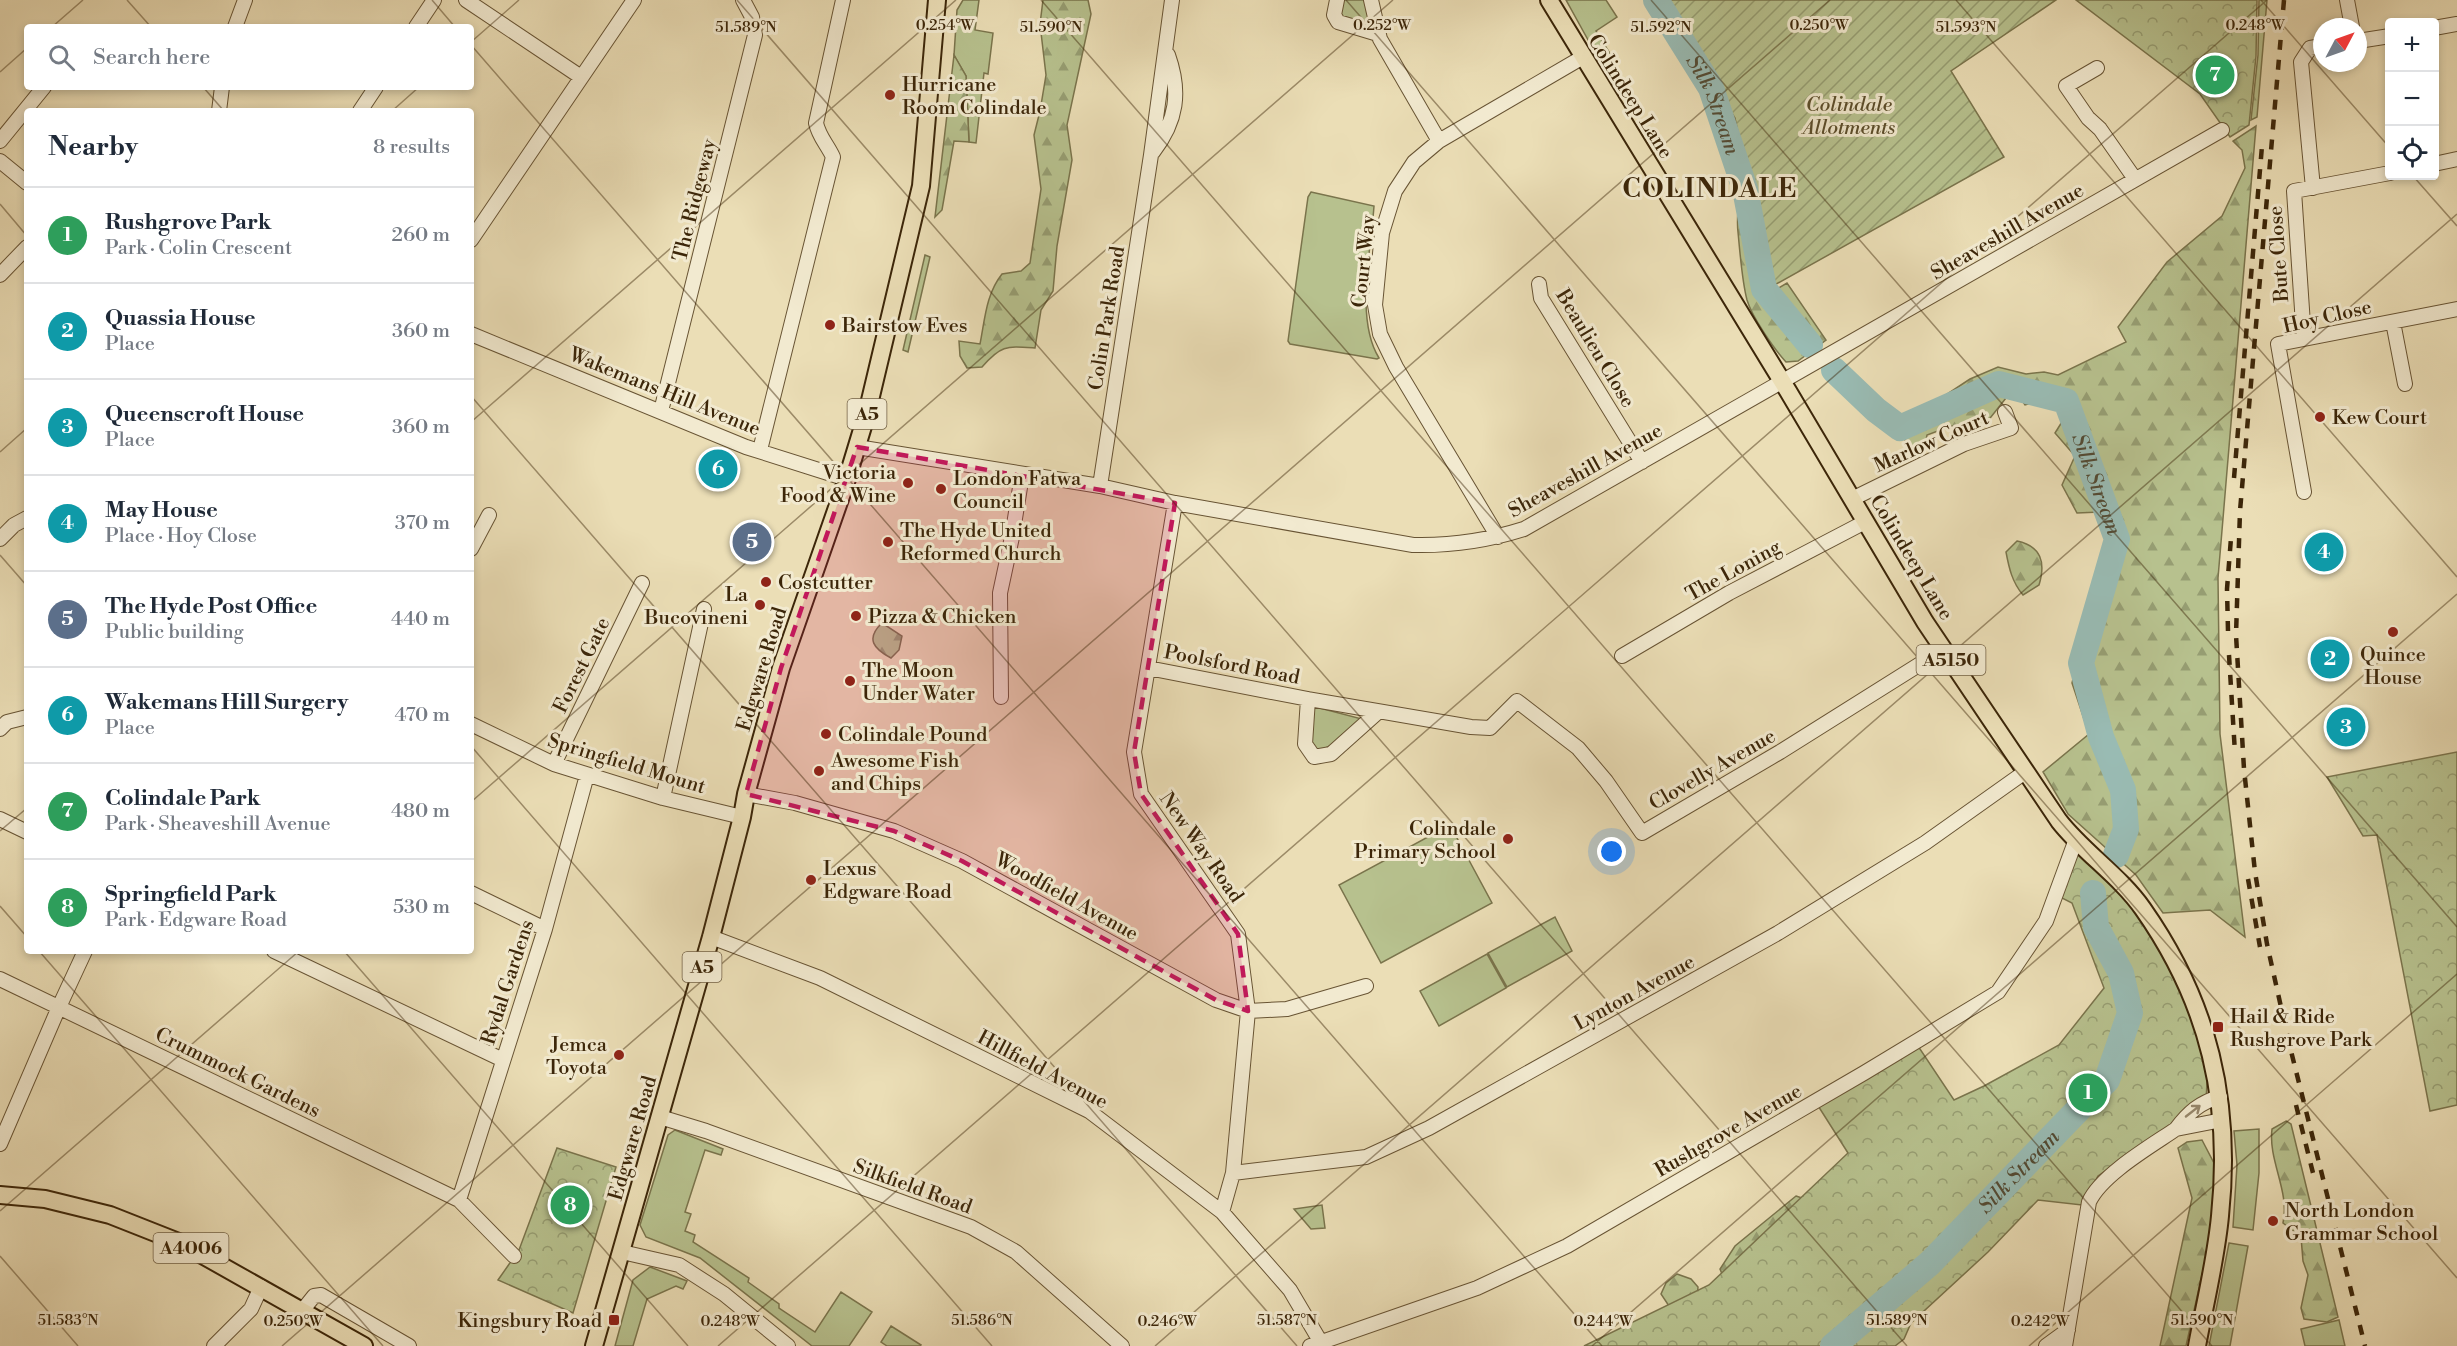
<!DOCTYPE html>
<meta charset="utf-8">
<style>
:root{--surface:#fff;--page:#f6f6f7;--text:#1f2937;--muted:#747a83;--line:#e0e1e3;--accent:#8f2418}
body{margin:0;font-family:"Libre Bodoni",serif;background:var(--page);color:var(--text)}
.controls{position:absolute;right:18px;top:18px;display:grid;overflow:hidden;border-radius:6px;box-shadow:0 3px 9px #0003}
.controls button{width:54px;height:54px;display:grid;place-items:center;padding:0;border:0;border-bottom:2px solid var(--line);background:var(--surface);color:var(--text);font:30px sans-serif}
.compass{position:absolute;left:2313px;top:18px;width:54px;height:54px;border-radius:50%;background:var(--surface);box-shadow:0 3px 9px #0003;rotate:49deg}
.you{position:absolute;left:1612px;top:852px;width:21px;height:21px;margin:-15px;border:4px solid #fff;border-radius:50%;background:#1a73e8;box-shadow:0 0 0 9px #1a73e833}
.badge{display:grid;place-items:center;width:39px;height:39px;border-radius:50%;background:var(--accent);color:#fff;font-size:20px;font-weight:700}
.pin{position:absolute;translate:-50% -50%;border:3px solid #fff;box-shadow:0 2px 6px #0006}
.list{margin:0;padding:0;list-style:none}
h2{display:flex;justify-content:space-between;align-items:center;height:78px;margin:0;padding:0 24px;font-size:26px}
h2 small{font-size:20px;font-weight:400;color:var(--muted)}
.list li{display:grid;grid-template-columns:39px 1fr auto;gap:18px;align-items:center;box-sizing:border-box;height:96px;padding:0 24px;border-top:2px solid var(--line)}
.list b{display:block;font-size:22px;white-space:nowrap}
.list p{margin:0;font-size:20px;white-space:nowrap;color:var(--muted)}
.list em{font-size:20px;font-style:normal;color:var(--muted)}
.icon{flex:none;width:33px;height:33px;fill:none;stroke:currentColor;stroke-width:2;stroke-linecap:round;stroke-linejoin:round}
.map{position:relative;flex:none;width:2457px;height:1346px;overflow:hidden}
.search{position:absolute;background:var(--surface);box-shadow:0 3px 9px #0003;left:24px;top:24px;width:450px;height:66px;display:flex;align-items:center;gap:15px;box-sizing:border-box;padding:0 21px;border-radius:6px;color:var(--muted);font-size:22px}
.panel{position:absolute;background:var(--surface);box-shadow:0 3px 9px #0003;left:24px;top:108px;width:450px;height:846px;border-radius:6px}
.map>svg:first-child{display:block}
</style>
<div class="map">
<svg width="2457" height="1346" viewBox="0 0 2457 1346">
<defs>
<pattern id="forest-firs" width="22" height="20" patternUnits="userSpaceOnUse" patternTransform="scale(1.5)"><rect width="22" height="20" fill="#b7c18e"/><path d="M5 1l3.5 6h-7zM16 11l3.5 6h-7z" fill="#969d72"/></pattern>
<pattern id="park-crowns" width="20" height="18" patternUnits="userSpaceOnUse" patternTransform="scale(1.5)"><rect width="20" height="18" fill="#b7c18e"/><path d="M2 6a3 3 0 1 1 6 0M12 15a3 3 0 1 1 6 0" fill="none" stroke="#969d72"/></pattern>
<pattern id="garden-furrows" width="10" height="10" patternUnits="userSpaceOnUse" patternTransform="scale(1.5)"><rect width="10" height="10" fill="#b7c18e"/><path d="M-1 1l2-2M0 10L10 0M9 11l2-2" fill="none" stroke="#969d72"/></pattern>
</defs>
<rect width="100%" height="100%" fill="#ebdeb6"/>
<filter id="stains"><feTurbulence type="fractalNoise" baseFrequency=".00333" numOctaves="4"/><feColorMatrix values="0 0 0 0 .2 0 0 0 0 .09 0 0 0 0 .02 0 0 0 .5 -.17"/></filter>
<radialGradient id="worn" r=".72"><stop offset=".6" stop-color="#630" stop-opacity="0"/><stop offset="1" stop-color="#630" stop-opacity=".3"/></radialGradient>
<path fill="#b7c18e" stroke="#7a744c" stroke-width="1.5" d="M963,0H979L975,30L993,33L988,74L984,73L976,143L969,142L966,76L954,55L957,10Z
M1342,0H1366L1371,26L1345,21L1338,12Z
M1566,0H1606L1617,17L1596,31L1614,60L1603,67Z
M1311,192L1374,206C1371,251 1355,319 1379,358L1377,359L1290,344L1288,341L1308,197Z
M925,255L930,257L908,352L903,350Z
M1312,706L1362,719L1330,746L1316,752L1308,738Z
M1450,825L1492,903L1381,963L1339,885Z
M1555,917L1572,951L1507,987L1488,953Z
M1487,954L1506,988L1439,1026L1420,991Z
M2259,1129V1173L2253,1230L2233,1227L2237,1165L2234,1131Z
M675,1130L723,1149L721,1155L705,1150L685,1212L691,1214L685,1231L695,1235L693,1242L749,1278L748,1282L779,1304V1308L815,1332L841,1292L872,1312L849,1346H812L700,1258L646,1237L640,1225L668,1135Z
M1322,1205L1325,1228L1311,1229L1294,1209Z
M2229,1243L2248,1246L2230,1346H2209Z
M650,1267L687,1281L683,1289L676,1286L647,1299L633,1346H615L633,1280Z
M2339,1320L2345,1346H2305L2301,1329Z
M891,1326L921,1345L920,1346H887L881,1342Z"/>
<path fill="url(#forest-firs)" stroke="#7a744c" stroke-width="1.5" d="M1043,0H1088L1091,14L1067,125L1072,160L1057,246L1053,291L1041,310L1035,348C1006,346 1001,345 982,367L967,368L960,356L959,341L980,344C985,319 986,294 1002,274L1021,271L1030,263L1041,189L1034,135L1040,111L1046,75L1040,24Z
M1646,0H1659L1732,121L1769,289L1772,292L1787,283L1826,340L1798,361L1786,362C1774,349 1752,317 1747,300C1742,281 1740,253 1738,232C1736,217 1740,202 1738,187C1727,118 1687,54 1646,0Z
M2259,0H2267L2257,117L2251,120L2258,55Z
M954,55L966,76L969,142L954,141L942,210L935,217Z
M2256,126L2218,578L2220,734L2245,937L2210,910L2163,913L2136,875L2068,814L2043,772L2089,734L2072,683L2104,561L2110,531L2100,512L2077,513L2062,485L2075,456L2055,433L2065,417L2047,399L2025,405L2019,396L2006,398L1987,422L1975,430L1951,426L1927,435L1925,446L1914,450L1899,434L1878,423L1905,422L1970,379L1998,367L2026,374L2044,372L2058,375L2126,342L2118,327L2167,262L2222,216L2245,168L2242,150L2233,141Z
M2017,541C2041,546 2046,562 2039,585L2023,595C2012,582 2009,568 2006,552Z
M882,623L902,636L899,650L891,658C874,649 865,639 882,623Z
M2286,1121L2291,1124L2338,1317L2327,1322L2304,1319L2301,1308L2308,1275L2303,1261L2301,1237L2283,1223C2290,1191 2268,1161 2272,1129Z
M2202,1140L2216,1167L2215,1217L2186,1346H2160L2192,1198L2178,1148L2187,1142Z
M1796,1196L1811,1201L1724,1279L1720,1269L1735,1246Z
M1677,1274L1691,1279L1698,1287L1697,1300L1671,1309L1661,1294L1666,1283Z"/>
<path fill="url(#park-crowns)" stroke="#7a744c" stroke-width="1.5" d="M2076,0H2257L2256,56L2249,125L2230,137L2200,94Z
M2457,752V1105L2430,1111L2377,835L2363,836L2327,777Z
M2075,842L2134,895L2209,1041L2206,1102L2098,1176L2082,1205L2038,1200L1988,1252L1911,1323L1904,1339L1895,1346H1584L1709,1285L1848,1153L1815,1101L1916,1043L1954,1100L1984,1086L2059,1045L2104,988L2072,903L2056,895Z
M557,1148L616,1167L573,1313L498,1280L519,1250Z"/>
<path fill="url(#garden-furrows)" stroke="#7a744c" stroke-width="1.5" d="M1662,0H2056L1951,71L2004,157L1771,287L1735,118Z"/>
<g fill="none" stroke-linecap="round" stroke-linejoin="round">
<g stroke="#99bbb3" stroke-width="26">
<path id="s1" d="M1656,0L1711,88L1745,189L1764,289L1810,345"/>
<path id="s2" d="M1834,370L1876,410L1900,428L1999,384L2066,401L2117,539L2081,663L2101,737L2123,790L2126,829L2116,855"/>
<path id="s3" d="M1833,1346L1930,1263L2107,1080L2130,1013L2121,973L2096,927L2093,893"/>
</g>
<g stroke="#685434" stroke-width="16">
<path id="minor" d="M466,0L581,77
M1337,0L1334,15L1338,22L1378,34
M1371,0L1380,39L1439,141
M2347,0L2352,27
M235,27L245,0
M416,27L434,0
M2434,28L2457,24
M2358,41L2390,36
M2097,68L2066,86L2088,118L2100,129L2135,179
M219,111L222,87
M360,111L376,87
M0,141L44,87
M1153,152C1177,121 1181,92 1168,55
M0,161L27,183
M2434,164L2457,159
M2313,188L2301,62L2310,48L2322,46
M471,240L634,0
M0,275L27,247
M1539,284L1541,298L1642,462
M2393,322L2405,384
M471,334L746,447L847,479
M2304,339L2294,191L2390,173
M661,411L755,35L752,17L743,0
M857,447L1100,486L1175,503L1413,545C1452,546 1486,541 1524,529L2222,130
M760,450L833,157C827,144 819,137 816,123L843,0
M1100,486L1151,155L1172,0
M2304,492L2278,344L2457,309
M1852,499L1964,444L2011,428L2005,412
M1175,503L1134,752L1141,794L1238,934L1248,1011L1233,1173L1222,1212
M1498,537L1396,367L1380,334L1375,305L1382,233L1395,191L1414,162L1439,141L1583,57
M0,539L14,525L27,518
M471,549L489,515
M1622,656L1729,593L1865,522
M1148,668L1308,699L1471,727L1490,728L1517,701L1578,748L1606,781L1642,833L1780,752L1944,649
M1001,697L1000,593L1012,537L1022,475
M1308,699L1305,744L1314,757L1331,754L1378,712
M471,724L554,764L663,798L742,817
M0,729L7,722L27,717
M554,764L642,583
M746,794L795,803L894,831L962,861L1216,1000L1248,1011L1287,1009L1366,986
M663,798L704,609
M0,819L27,832
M471,893L545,929
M711,937L820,978L1089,1111L1222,1212L1290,1290L1323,1346
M274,951L503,1060
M0,979L459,1200L514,1256
M2220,1097C2200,1102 2188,1113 2176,1129L2222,1120
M660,1117L706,1131L971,1227L1016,1252L1122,1346
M0,1144L59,1007L85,951
M1233,1173L1366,1157L1429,1128L1778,933L1925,843L2025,772
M459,1200L545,929L587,775
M622,1252L679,1265L724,1294L788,1346
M302,1311L314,1296L321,1295L409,1346
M214,1346L251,1309L261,1287
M1310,1346L1477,1288L1567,1246L1864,1073L1998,992L2046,921L2075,842
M2046,1346L2068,1330
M2065,1346L2089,1202C2101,1175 2151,1146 2176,1129"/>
</g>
<g stroke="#3c2609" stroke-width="20">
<path id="major" d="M1549,0L1788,391L1925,622L2059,821C2084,853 2120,876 2143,909C2209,1003 2232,1102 2220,1216C2216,1259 2205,1303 2197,1346
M0,1195L45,1199L110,1215L181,1243L364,1346
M594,1346L711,937L742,817L746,794L781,668L847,479L867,413L921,186L937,0"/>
</g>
<use href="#minor" stroke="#f2ead0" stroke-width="14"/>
<use href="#major" stroke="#ebdeb6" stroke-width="16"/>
<path stroke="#3c2609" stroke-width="4.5" stroke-dasharray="10 10" stroke-linecap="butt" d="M2284,0L2240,511L2236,635L2244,769L2255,872L2267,944L2289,1043L2365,1346
M2234,478L2262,146
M2228,631L2227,589L2231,538
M2229,655L2235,753
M2248,879L2260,947
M2296,1105L2314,1177"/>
</g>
<defs><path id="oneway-shaft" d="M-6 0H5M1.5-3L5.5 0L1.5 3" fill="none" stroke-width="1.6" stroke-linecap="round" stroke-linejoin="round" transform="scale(1.5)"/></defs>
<use stroke="#97886c" href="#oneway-shaft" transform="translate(2193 1111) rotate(-38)"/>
<path fill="#c2185b" fill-opacity="0.2" stroke="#c2185b" stroke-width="4.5" stroke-dasharray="12 8" stroke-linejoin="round" d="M857,447L1175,503L1134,752L1141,794L1238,934L1248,1011L1216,1000L962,861L894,831L746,794L781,668Z"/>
<path fill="none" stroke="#3c2609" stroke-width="1.5" stroke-opacity="0.45" d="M127,0L151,27M432,0L455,27M737,0L1907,1346M1041,0L2212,1346M1346,0L2457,1278M1651,0L2457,927M1956,0L2457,577M2261,0L2390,148M52,27L83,0M471,42L519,0M471,45L1602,1346M0,72L27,48M203,87L224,111M392,111L419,87M2413,176L2457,226M0,204L27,236M471,396L1297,1346M471,422L956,0M0,452L27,428M0,555L27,586M471,746L992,1346M471,802L1393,0M0,831L27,808M0,906L27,937M39,951L383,1346M344,951L688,1346M0,1211L299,951M0,1256L78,1346M282,1346L1830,0M718,1346L2267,0M1155,1346L2457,214M1592,1346L2457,594M2029,1346L2457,974"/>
<g fill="#8f2418" stroke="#f2ead0" stroke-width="2">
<circle cx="890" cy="95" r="6"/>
<circle cx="830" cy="325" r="6"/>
<circle cx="2320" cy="417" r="6"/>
<circle cx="908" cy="483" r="6"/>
<circle cx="941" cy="489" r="6"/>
<circle cx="888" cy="542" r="6"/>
<circle cx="766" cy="582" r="6"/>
<circle cx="760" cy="605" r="6"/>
<circle cx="856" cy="616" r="6"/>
<circle cx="2393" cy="632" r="6"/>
<circle cx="850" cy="681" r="6"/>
<circle cx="826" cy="734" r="6"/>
<circle cx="819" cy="771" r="6"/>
<circle cx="1508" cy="839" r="6"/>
<circle cx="811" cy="880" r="6"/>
<rect x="2212" y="1021" width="12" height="12" rx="3"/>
<circle cx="619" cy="1055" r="6"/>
<circle cx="2273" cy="1221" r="6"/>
<rect x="608" y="1314" width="12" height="12" rx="3"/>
</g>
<g text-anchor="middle" stroke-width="6" stroke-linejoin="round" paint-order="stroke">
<g fill="#f2ead0" stroke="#736145" stroke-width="1.5">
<rect x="847.5" y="399" width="39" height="30" rx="4.5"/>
<rect x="1916.5" y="645" width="69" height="30" rx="4.5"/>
<rect x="682.5" y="952" width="39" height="30" rx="4.5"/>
<rect x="153.5" y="1233" width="75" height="30" rx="4.5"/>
</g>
<g font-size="18" font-weight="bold" fill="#3c2609">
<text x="867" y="420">A5</text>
<text x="1951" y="666">A5150</text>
<text x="702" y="973">A5</text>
<text x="191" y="1254">A4006</text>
</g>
<g font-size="20" fill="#3c2609" stroke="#f2ead0" text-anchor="start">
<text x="902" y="91">Hurricane<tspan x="902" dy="23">Room Colindale</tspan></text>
<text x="842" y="332">Bairstow Eves</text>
<text x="2332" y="424">Kew Court</text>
<text x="896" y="479" text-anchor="end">Victoria<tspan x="896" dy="23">Food &amp; Wine</tspan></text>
<text x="953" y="485">London Fatwa<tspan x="953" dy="23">Council</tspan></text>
<text x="900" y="537">The Hyde United<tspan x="900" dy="23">Reformed Church</tspan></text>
<text x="778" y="589">Costcutter</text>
<text x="748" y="601" text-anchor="end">La<tspan x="748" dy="23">Bucovineni</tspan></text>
<text x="868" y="623">Pizza &amp; Chicken</text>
<text x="2393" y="661" text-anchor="middle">Quince<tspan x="2393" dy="23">House</tspan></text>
<text x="862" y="677">The Moon<tspan x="862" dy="23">Under Water</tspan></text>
<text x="838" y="741">Colindale Pound</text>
<text x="831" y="767">Awesome Fish<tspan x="831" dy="23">and Chips</tspan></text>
<text x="1496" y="835" text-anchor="end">Colindale<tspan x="1496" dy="23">Primary School</tspan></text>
<text x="823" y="875">Lexus<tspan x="823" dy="23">Edgware Road</tspan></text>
<text x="2230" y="1023">Hail &amp; Ride<tspan x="2230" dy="23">Rushgrove Park</tspan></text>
<text x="607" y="1051" text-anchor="end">Jemca<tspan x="607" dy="23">Toyota</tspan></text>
<text x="2285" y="1217">North London<tspan x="2285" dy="23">Grammar School</tspan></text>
<text x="602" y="1327" text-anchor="end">Kingsbury Road</text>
</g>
<g font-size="20" fill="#3c2609" stroke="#f2ead0">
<text transform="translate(1631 96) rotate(58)" y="7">Colindeep Lane</text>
<text transform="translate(694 200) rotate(-76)" y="7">The Ridgeway</text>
<text transform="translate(2007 231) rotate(-30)" y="7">Sheaveshill Avenue</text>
<text transform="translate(2278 254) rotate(-94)" y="7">Bute Close</text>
<text transform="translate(1363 261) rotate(-84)" y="7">Court Way</text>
<text transform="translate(2327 316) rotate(-13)" y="7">Hoy Close</text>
<text transform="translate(1106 318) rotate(-81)" y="7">Colin Park Road</text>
<text transform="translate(1596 348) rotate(59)" y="7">Beaulieu Close</text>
<text transform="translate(665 391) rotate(22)" y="7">Wakemans Hill Avenue</text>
<text transform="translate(1931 441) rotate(-24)" y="7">Marlow Court</text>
<text transform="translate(1585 470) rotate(-29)" y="7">Sheaveshill Avenue</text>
<text transform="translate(1912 557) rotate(59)" y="7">Colindeep Lane</text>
<text transform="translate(1733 570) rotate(-29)" y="7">The Loning</text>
<text transform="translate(1232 664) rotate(11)" y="7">Poolsford Road</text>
<text transform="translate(581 665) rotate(-64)" y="7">Forest Gate</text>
<text transform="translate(761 669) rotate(-73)" y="7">Edgware Road</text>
<text transform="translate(627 763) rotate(17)" y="7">Springfield Mount</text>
<text transform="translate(1712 769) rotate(-30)" y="7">Clovelly Avenue</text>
<text transform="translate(1202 847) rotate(55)" y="7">New Way Road</text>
<text transform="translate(1067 896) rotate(29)" y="7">Woodfield Avenue</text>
<text transform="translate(507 982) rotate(-72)" y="7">Rydal Gardens</text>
<text transform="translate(1634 992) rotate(-29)" y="7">Lynton Avenue</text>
<text transform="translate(1043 1069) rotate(28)" y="7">Hillfield Avenue</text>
<text transform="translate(238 1072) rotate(26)" y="7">Crummock Gardens</text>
<text transform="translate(1728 1130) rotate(-30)" y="7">Rushgrove Avenue</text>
<text transform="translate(632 1138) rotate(-74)" y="7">Edgware Road</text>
<text transform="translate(913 1186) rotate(20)" y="7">Silkfield Road</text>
</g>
<g font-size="20" font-style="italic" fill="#5b4d2a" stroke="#f2ead0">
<text x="1849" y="111">Colindale<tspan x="1849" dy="23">Allotments</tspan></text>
</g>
<g font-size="21" font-style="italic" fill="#534b34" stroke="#f2ead0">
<text dy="7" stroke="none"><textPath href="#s1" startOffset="120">Silk Stream</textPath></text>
<text dy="7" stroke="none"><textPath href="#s2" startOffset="354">Silk Stream</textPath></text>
<text dy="7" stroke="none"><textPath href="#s3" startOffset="255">Silk Stream</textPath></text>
</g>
<g font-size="26" font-weight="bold" letter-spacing="1.5" fill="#3c2609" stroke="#f2ead0">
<text x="1710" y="197">COLINDALE</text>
</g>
</g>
<g font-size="15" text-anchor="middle" fill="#3c2609" stroke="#f2ead0" stroke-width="6" stroke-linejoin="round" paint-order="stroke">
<text x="945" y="30">0.254°W</text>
<text x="1382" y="30">0.252°W</text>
<text x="1819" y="30">0.250°W</text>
<text x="2255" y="30">0.248°W</text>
<text x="746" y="32">51.589°N</text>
<text x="1051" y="32">51.590°N</text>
<text x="1661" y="32">51.592°N</text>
<text x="1966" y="32">51.593°N</text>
<text x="68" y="1325">51.583°N</text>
<text x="982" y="1325">51.586°N</text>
<text x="1287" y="1325">51.587°N</text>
<text x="1897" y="1325">51.589°N</text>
<text x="2202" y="1325">51.590°N</text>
<text x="293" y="1326">0.250°W</text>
<text x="730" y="1326">0.248°W</text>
<text x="1167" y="1326">0.246°W</text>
<text x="1603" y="1326">0.244°W</text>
<text x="2040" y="1326">0.242°W</text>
</g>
<rect width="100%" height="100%" filter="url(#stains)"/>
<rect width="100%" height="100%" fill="url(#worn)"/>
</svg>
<div class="controls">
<button>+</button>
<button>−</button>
<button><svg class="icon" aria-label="locate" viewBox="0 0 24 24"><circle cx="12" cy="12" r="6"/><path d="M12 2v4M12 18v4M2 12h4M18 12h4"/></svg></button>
</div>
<svg class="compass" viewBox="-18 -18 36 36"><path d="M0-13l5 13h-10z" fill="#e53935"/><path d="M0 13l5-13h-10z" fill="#747a83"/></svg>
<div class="you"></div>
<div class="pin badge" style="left:2088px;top:1093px;background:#2e9e5b">1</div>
<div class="pin badge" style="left:2330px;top:659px;background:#0f9aa8">2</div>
<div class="pin badge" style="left:2346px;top:727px;background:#0f9aa8">3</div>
<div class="pin badge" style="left:2324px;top:552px;background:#0f9aa8">4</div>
<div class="pin badge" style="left:752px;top:542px;background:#5c6f8a">5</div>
<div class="pin badge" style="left:718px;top:469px;background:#0f9aa8">6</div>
<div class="pin badge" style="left:2215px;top:75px;background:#2e9e5b">7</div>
<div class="pin badge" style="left:570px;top:1205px;background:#2e9e5b">8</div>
<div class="search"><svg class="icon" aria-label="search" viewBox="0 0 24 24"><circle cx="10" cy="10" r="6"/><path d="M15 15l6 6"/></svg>Search here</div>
<section class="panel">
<h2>Nearby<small>8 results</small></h2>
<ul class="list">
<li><span class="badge" style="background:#2e9e5b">1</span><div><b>Rushgrove Park</b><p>Park · Colin Crescent</p></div><em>260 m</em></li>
<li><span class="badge" style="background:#0f9aa8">2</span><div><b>Quassia House</b><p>Place</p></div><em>360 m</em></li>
<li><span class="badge" style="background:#0f9aa8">3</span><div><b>Queenscroft House</b><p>Place</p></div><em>360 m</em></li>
<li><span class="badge" style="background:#0f9aa8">4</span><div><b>May House</b><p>Place · Hoy Close</p></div><em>370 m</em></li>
<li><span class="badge" style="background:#5c6f8a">5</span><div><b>The Hyde Post Office</b><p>Public building</p></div><em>440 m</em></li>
<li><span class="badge" style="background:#0f9aa8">6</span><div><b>Wakemans Hill Surgery</b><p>Place</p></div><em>470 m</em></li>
<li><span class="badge" style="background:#2e9e5b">7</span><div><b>Colindale Park</b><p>Park · Sheaveshill Avenue</p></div><em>480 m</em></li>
<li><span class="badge" style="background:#2e9e5b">8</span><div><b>Springfield Park</b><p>Park · Edgware Road</p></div><em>530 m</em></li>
</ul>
</section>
</div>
